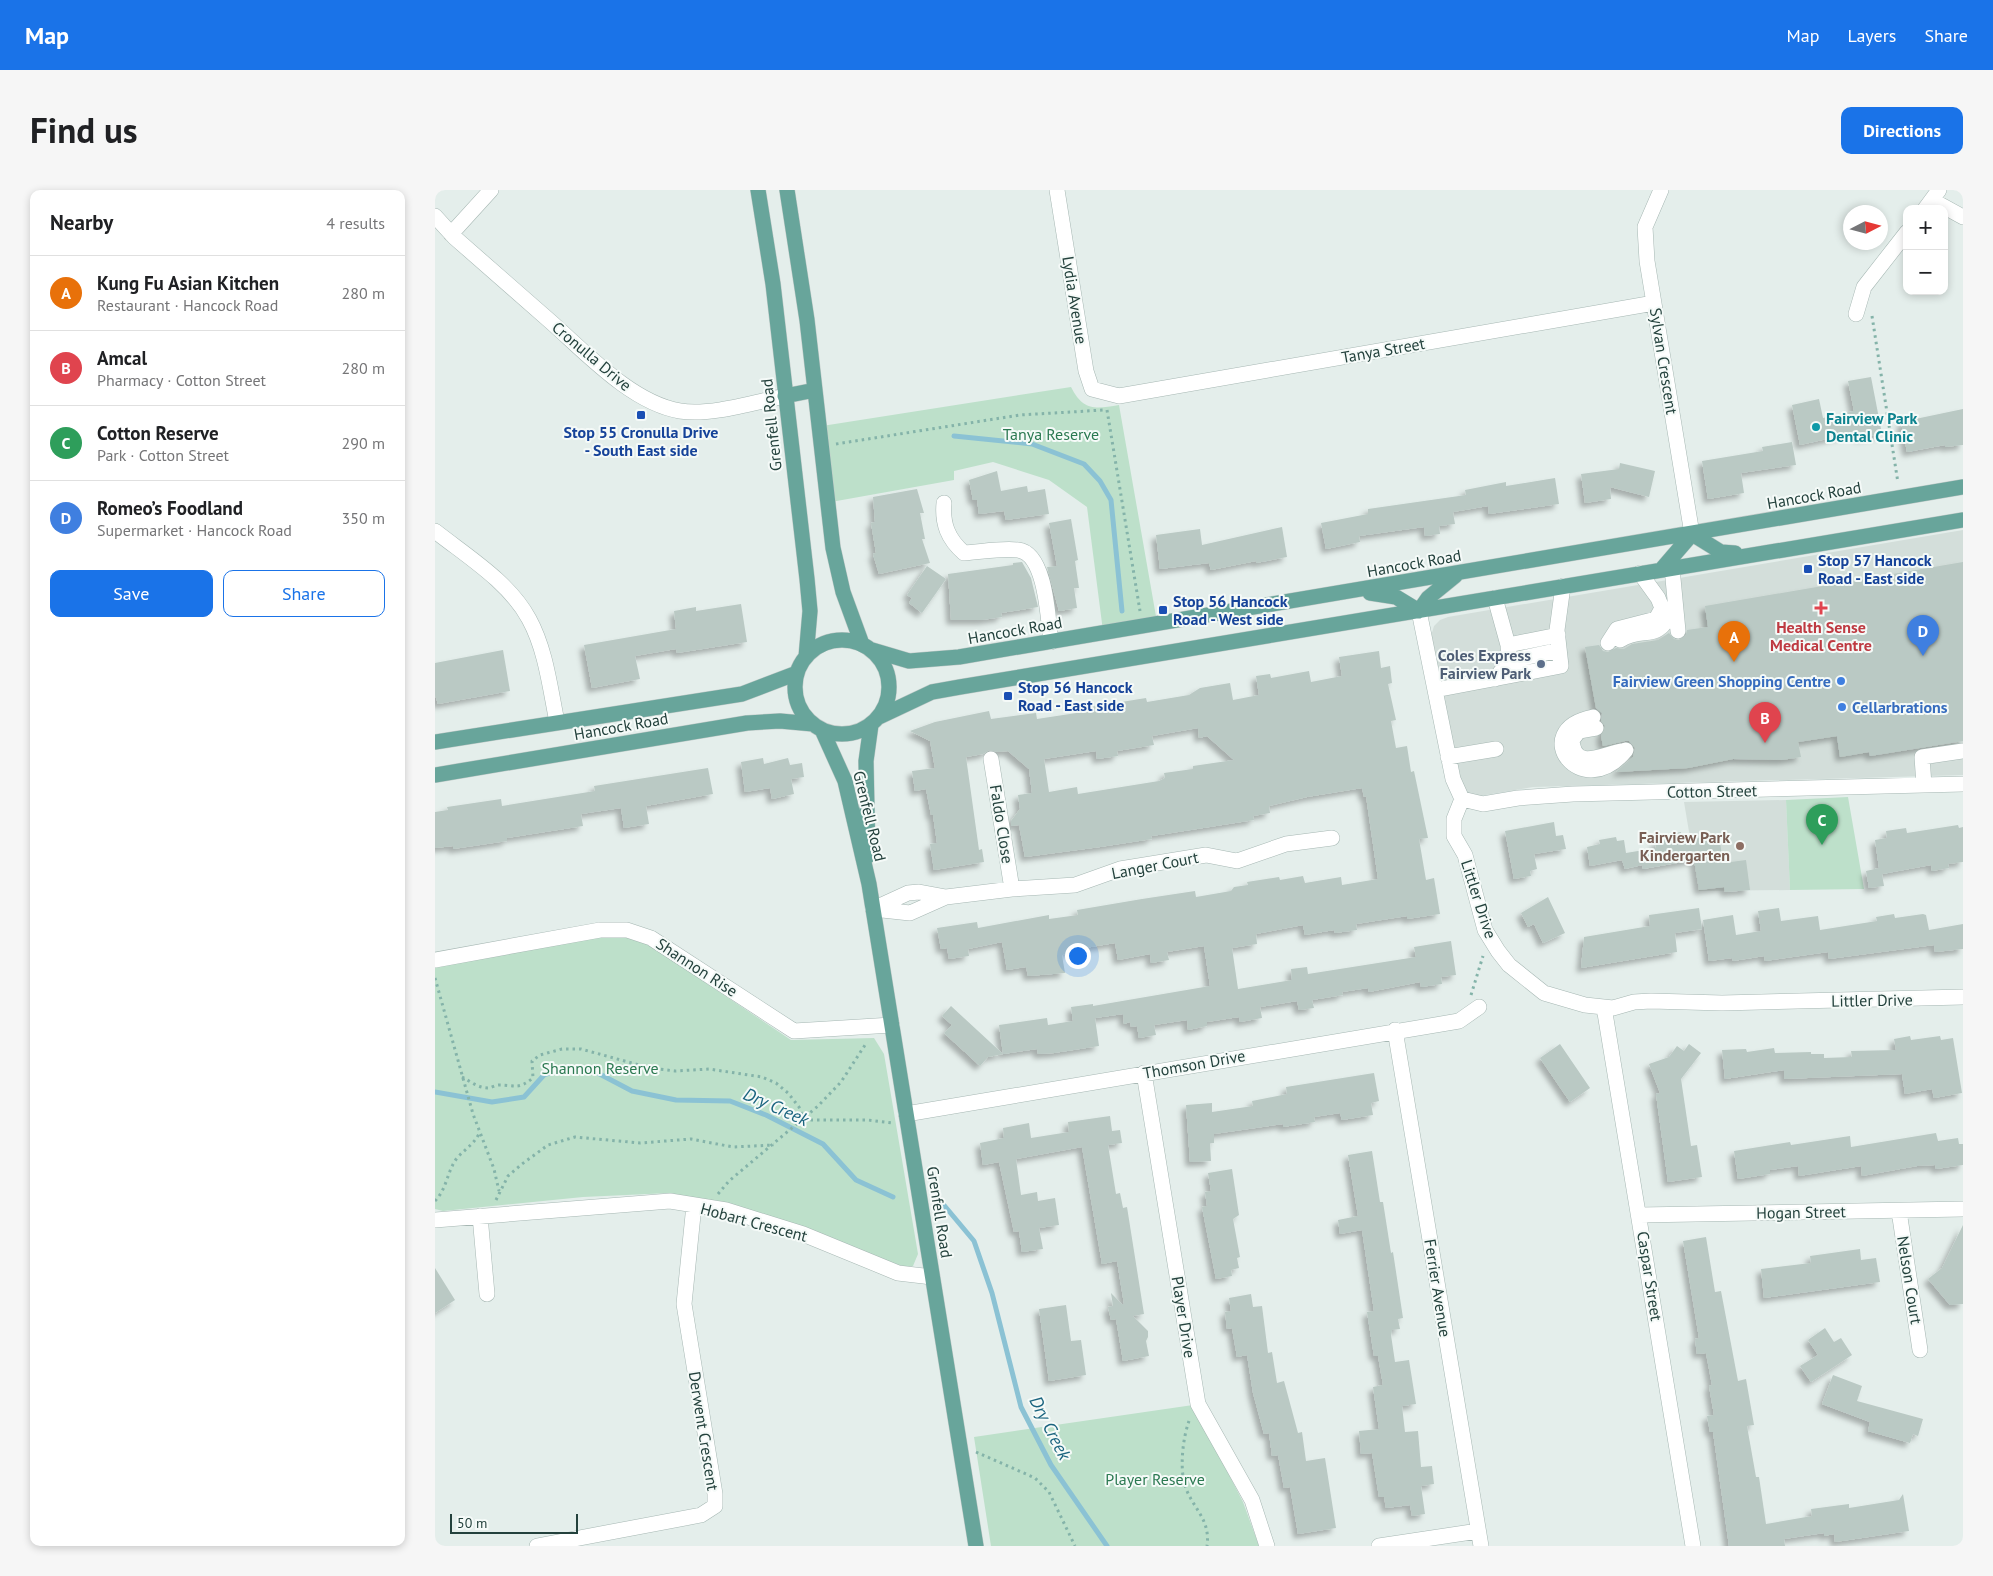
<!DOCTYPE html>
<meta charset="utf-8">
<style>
:root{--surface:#fff;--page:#f6f6f6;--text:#202124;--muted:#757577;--line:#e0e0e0;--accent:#1a73e8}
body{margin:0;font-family:"PT Sans",sans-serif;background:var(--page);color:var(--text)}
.controls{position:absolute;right:15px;top:15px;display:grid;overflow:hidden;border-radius:10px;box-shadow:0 2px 8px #0003}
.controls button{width:45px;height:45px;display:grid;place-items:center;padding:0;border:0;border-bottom:1px solid var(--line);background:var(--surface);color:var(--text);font:25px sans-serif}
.compass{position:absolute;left:1408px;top:15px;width:45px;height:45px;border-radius:50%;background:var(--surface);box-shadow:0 2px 8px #0003;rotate:84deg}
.scale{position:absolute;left:15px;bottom:12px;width:128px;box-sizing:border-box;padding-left:5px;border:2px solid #23413c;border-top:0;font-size:14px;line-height:18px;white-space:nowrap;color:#23413c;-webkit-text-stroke:4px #f5faf8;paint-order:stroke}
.you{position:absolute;left:642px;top:765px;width:18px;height:18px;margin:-12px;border:4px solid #fff;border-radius:50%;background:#1a73e8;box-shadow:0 0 0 8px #1a73e833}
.badge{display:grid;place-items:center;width:32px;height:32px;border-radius:50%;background:var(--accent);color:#fff;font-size:16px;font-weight:700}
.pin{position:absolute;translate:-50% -41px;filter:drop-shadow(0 1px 2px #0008)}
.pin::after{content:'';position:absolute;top:26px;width:18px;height:15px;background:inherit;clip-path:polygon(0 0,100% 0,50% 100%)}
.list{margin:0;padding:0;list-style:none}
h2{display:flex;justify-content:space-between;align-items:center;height:65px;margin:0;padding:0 20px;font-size:21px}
h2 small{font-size:16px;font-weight:400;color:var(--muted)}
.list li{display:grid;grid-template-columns:32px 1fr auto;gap:15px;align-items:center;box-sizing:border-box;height:75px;padding:0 20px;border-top:1px solid var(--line)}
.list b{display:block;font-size:19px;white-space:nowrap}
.list p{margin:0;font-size:16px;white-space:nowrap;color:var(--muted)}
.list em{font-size:16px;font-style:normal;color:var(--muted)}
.actions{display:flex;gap:10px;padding:15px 20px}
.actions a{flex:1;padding:11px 0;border:1px solid var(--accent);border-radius:10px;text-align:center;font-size:18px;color:var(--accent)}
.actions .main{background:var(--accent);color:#fff}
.map{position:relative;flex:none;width:1528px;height:1356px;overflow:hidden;border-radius:10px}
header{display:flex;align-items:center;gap:30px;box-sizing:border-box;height:70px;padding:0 25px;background:var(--accent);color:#fff}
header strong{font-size:24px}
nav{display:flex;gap:28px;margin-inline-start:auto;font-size:18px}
.intro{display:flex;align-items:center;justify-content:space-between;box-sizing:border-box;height:120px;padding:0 30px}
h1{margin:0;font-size:35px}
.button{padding:12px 22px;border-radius:10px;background:var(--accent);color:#fff;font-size:18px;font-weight:700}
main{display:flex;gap:30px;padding:0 30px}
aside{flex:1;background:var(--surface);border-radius:10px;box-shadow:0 2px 8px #0003}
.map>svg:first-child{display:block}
</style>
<header>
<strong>Map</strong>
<nav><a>Map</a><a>Layers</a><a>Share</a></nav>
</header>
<div class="intro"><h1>Find us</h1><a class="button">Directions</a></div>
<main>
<aside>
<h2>Nearby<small>4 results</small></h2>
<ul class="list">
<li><span class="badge" style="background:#e8710a">A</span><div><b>Kung Fu Asian Kitchen</b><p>Restaurant · Hancock Road</p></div><em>280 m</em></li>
<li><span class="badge" style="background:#e0444e">B</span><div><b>Amcal</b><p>Pharmacy · Cotton Street</p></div><em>280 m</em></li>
<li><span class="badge" style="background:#2e9e5b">C</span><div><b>Cotton Reserve</b><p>Park · Cotton Street</p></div><em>290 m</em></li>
<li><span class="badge" style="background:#3f7fe0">D</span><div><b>Romeo’s Foodland</b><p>Supermarket · Hancock Road</p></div><em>350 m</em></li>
</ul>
<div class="actions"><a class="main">Save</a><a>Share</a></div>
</aside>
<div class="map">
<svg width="1528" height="1356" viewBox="0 0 1528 1356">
<defs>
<filter id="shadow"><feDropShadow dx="-4.5" dy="4.5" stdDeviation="2.5" flood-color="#0004"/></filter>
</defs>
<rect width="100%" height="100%" fill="#e4eeeb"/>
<path fill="#d3deda" d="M1528,340V585L1098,597L1045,606L1035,605L1026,596L996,446L999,436L1005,430L1013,427Z
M1351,610L1355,700L1264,701L1249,612Z"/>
<path fill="#bde0ca" d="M636,197C648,221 660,219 684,215L722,432L668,441L652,317L614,290L558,272L519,281V290L396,312L387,236Z
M1413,607L1429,699L1355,700L1351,610Z
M166,747H191L213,754L356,850L439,848L449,864L483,1064L478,1076L470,1078L291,1014L235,1003L148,1007L8,1021L0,1019V777Z
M758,1215L808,1312L824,1356H556L539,1247Z"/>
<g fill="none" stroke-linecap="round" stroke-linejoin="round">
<path stroke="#8bc2d4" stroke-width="5" d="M519,246L597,254L649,274L665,291L676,310L687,421
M0,902L57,912L89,907L109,885L133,877L157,880L197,901L241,910L295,911L331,925L388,954L421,990L458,1007
M508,1014L539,1051L557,1103L586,1217L616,1275L672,1356"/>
</g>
<path fill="#bac9c4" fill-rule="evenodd" filter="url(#shadow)" d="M1436,187L1447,244L1424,248L1423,242L1365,255L1357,215L1384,209L1388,228L1419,221L1413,191Z
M1528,219V255L1510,257V255L1472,262L1466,232Z
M1357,252L1361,275L1306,283L1309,303L1273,309L1267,271L1328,261L1327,257Z
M1185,273L1220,281L1214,307L1175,297L1176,309L1150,313L1146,284L1184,279Z
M562,281L566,301L592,296L593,302L610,299L614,324L571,330L569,321L544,324L542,310H538L534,290Z
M1120,288L1124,314L1054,324L1053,316L1018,322L1020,334L1004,336L1005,344L990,346L989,337L924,346L925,352L891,359L886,333L933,324V319L1031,305L1030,300L1071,292V296Z
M482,299L489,323H485L490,349H487L495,373L444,384L438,364L441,363L436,333L440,332L438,307Z
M636,329L643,370L640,371L644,398H639L642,418L624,421L612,377L622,376L614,333Z
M847,337L852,367L821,373V371L776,380L774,373L725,379L721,345L765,339L767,355Z
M587,372L596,388L603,417L566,423L567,427L547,430H516L513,384L578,375V373Z
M1528,372V551L1435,566L1434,562L1405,567L1402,546L1363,552L1366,567L1347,570L1298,569L1253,578L1181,582L1198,567L1200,558L1194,551H1190L1168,556L1166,546L1170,536L1166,531L1167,523L1161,518L1150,457L1164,455L1168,461L1173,462L1181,458L1189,459L1197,454L1223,450L1234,443L1239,449L1244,450L1251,445L1252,440L1273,437L1270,416Z
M492,376L511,389L487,423L474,413L477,408L472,405Z
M306,414L312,452L242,463L241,459L200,466L205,489L157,498L149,455L241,439L239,421L261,417V421Z
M68,460L75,501L3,514L0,505V473Z
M944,461L946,478L955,476L957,493L953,494L961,530L956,531L961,558L972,556L976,582L979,581L993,648L984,649L991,690L999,688L1005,724L972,729V726L921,734L922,740L900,743L899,740L870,745L868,735L821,744L822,754L797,758L803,799L857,790L856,779L872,777L873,784L981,767L979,757L1016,751L1021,785L1006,787L1007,794L986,797L985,792L934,802L933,798L907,802L908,805L877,810L879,818L864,820L862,811L825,817L827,828L805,832L804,827L772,832V836L753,840L752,830L719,835L721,845L704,848L702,836L696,837L695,832L689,834L688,824L660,828L664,856L619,863L603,864L602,859L568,864L564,835L612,828L613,835L638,831L636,817L658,814V816L775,796L769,756L732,762L734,770L716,773L715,764L683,770L680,753L632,761V764L627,765L630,783L593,786L591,777L572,780L567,752L533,759L534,766L514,769L512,758L506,759L502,738L542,732L543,738L614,725V729L643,725L642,720L707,709L760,701L761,707L796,701L799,697L813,695L812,692L844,687L845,690L868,686L870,693L906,687L907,695L943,689L931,606L929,607L927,598L872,607L834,616L835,623L818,626L819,630L730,644L716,646L717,649L665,657L590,667L584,635L576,636V631L585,619L583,605L597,603L594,579L573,561L563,562L554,560L548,564L531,567L544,660L547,659L549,672L499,680L495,654L502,653L498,625H496L491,599L480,601L477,581L500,578L495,551L475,541L500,532L554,521L556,529L601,523L602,529L648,522L647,518L674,514L711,508L712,512L754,505L765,498L795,493L798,510L824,505L821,486L835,484L836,488L874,481L876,492L907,486L904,467ZM763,538L764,548L772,546L799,570L758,576V579L729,583L730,588L724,591L643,604L642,597L614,602L609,569L661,561L662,569L683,566L682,561L719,555L717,546Z
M328,568L329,574L353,568L355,575L367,573L369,587L356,589L359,604L337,609L335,598L310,602L306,572Z
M273,578L278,604L211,616L214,634L189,638L186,618L146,624L148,636L72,648V651L18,659V656L0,658V622L13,620L12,617L66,609L67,616L160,601L159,596Z
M1119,632L1121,646L1128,645L1131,659L1099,664L1102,679L1095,681L1096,686L1079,689L1070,641Z
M1523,635L1524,638L1528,637V672L1513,674L1514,678L1497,681L1496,675L1447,684L1449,696L1434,698L1431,681L1444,678L1440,650L1452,648L1451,641L1471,638L1472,643Z
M1246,642L1247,650L1284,645L1288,673L1311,670L1315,700L1290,702L1289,697L1264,700L1259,670L1208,679L1207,675L1190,679L1187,670L1155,676L1152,657L1165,654L1164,650L1181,647L1182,651L1189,650L1191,663L1221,658L1220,652L1230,650L1229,645Z
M1113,707L1130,743L1108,753L1099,734L1093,737L1086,723Z
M1264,718L1267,739L1240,743L1242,762L1146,778L1149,747L1215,736L1214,725Z
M1344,718L1346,731L1383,726L1385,740L1442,731L1441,727L1459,724L1460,728L1488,724L1491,725L1494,740L1528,734V759L1500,762L1499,755L1394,769L1393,762L1330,771L1329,766L1298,771L1297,768L1274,771L1268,730L1298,725L1301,745L1326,741L1323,721Z
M516,816L568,864L553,867L545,876L509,843L517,835L507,826Z
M1475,846L1476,850L1505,846L1506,850L1518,848L1527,903L1499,908L1497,899L1470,904L1467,884L1349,889V880L1290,889L1287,860L1311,859L1312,862L1339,858L1340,863L1376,862V864H1389V868L1417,867L1416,861L1461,860L1459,849Z
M1125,854L1155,898L1135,912L1105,868Z
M1254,854L1266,863L1246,889L1256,956L1262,955L1267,987L1233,992L1221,904L1225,903L1214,874L1234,867L1242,856L1249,861Z
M939,883L944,911L936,913L938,925L907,930L905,923L879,927L880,932L848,937V934L779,944V953H775L776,971L755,972L751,915L777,913V922L818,916L817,911L852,904L851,897Z
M675,926L677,941L685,940L687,953L673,955L681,1004L685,1003L688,1018L692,1017L709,1124L698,1126L713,1141V1147L711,1151L714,1166L688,1171L681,1129L676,1130L673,1117L678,1116L676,1103L687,1114H689L682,1071L667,1074L647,957L581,969L586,1005L602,1002L603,1011L620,1008L624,1035L604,1038L608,1059L587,1062L584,1041L579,1042L564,972L548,975L545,953L569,948L568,938L594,933L596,948L634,942L633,932Z
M1501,943L1503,951L1523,948L1524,954H1528V975L1501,979L1500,975L1482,976L1427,986L1426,976L1364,986L1363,976L1335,980V984L1303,989L1299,961L1355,952L1356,955L1415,946L1416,957Z
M937,961L945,1012H948L956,1063L958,1062L968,1128L963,1129L965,1139L957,1140L956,1145L960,1172L974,1170L981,1214L967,1216L970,1242L983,1241L986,1277L997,1276L999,1294L986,1296L990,1324L977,1326L975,1315L951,1318L949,1307H944L937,1263L926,1264L924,1241L944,1239L938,1197L948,1195L943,1166H939L932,1122L939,1121L927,1040L905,1044L903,1030L923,1026L913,965Z
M797,979L804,1025L798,1029L805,1067L802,1068L804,1078L796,1080L797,1086L781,1089L767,1017L772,1016L770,1002L776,1001L773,983Z
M1528,1035V1114L1515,1115L1493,1089L1507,1078Z
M1271,1047L1280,1102L1286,1101L1303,1191L1311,1189L1319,1235L1312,1236L1321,1287H1324L1331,1334L1377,1326L1376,1319L1414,1314V1318L1464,1310L1468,1304L1474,1341L1400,1352L1399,1344L1389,1346V1343L1349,1349L1350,1356H1294L1278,1242H1275L1272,1226L1279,1225L1274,1196L1277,1195L1271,1163L1262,1164L1260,1149L1264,1148L1248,1051Z
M1425,1059L1426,1070L1441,1068L1445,1092L1329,1108L1326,1079L1376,1073L1375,1066Z
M0,1078L20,1110L0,1123Z
M816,1104L818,1117L827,1116L833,1163L837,1162L842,1193L849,1191L863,1243L867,1242L871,1271L890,1268L901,1338L863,1344L855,1297L849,1298L843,1265L837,1266L834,1243L829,1244L818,1203L812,1165L802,1167L797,1138L792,1139L790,1122L796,1121L794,1108Z
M631,1115L636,1151L646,1150L651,1185L614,1191L604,1119Z
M1390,1138L1399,1152L1406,1148L1417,1165L1376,1192L1365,1176L1383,1165L1373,1150Z
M1398,1185L1427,1196L1422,1211L1488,1229L1483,1246L1478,1244L1475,1253L1433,1241L1435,1232L1387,1214Z"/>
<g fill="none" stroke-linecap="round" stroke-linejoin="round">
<g stroke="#a6b7b3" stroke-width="16">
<path id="minor" d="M622,0L651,181L657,199L684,206L1219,113
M1226,0L1210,37L1212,71L1257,344
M1497,10L1528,27
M1490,19L1504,0
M0,26L19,47C51,75 83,103 116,132C151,163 197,213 245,221C276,226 320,212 350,206
M16,44L56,0
M1421,124L1429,97L1472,42
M509,313C507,334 513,349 529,363C546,362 566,358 583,360C611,363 613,429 616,452
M0,341C33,367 74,392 94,429C111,460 115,498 122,532
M1237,378L1243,441
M1060,408L1073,455L1074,471
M984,421L1018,589L1027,609L1019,629V646L1030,665L1050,740L1063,761L1074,775L1109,803L1150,815L1178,818L1199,812L1216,811L1287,813L1528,807
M1185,450C1212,434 1219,456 1240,418
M1173,453L1182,439L1221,429L1227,418L1223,408L1205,383
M1073,455L1123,445
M1060,489L1074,471L1124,460
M1000,500L1126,476L1122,440L1128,396
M1158,527C1091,540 1147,615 1191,560
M1161,538L1144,541L1137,550C1139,581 1166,565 1186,561
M1013,567L1061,559
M556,569L577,699
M1489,595L1487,567L1528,561
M1027,609L1048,614L1083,608L1138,604L1528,594
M438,719L473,703L484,702L511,707L577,699L640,695L685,679L771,665L802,671L851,654L897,648
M438,719L475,723L511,707
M0,770L165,740H192L216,748L359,841L457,835
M1169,817L1258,1356
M960,840L1046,1356
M709,883L763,1214L817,1310L832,1356
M471,924L1024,831L1044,817
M1464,1021L1485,1160
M1205,1025L1528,1019
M45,1026L52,1104
M0,1030L235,1011L291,1020L368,1044L463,1083L497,1087
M102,1356L266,1325L280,1316V1304L249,1114L259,1015
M944,1356L1043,1341"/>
</g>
<g stroke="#c1cac8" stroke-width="16">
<path id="major" d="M323,0L338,94L372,389L375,421L371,467
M352,0L372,130L398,358L408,402L427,454
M350,206L380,200
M1257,344L1286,362L1300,363
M1226,380L1257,344
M935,403L961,407L984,421
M984,421L993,408L1020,386
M360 497a47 47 0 1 1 94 0a47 47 0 1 1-94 0Z
M437,460L474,471L524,467L1528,297
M444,527L497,502L525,497L1528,330
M387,540L410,591L434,694L541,1356
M0,552L307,504L362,483
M0,585L312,533L345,531L378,534
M433,666L431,571L436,535"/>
</g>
<path stroke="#84b3a9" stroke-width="3" stroke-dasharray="2.5 4" stroke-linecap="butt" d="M1437,126L1463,293
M672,220L705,421
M401,254L585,225L669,220
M0,788L38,924L59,979L64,1001
M1036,805L1048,766
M27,887C35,891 43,898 53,898C56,898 60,895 64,895C81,895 83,900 98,888L97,871L105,865L127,859H146L215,878L240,881L274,879L327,887L341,893L353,903L364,917L369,930
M369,930H433L458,933
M283,1004L294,991L383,916L406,892L432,852
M61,1010L73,986L87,974L113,955L140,947L205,953L256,949L298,957L339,955
M0,1011C12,999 12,981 22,968C30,959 38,955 44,944
M754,1231C748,1248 745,1274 749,1292C755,1317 776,1327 772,1356
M541,1262L600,1288L614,1302L640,1356"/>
<use href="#minor" stroke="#fff" stroke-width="15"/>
<use href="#major" stroke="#68a59b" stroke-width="15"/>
</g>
<g fill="#1a4fb4" stroke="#f5faf8" stroke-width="2">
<rect x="201" y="220" width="10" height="10" rx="2.5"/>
<rect x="1368" y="374" width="10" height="10" rx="2.5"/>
<rect x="723" y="415" width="10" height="10" rx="2.5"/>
<rect x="568" y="501" width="10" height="10" rx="2.5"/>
</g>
<circle fill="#0f9aa8" stroke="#f5faf8" stroke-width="2" cx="1381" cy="237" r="5"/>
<path fill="#e0444e" stroke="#f5faf8" stroke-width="2" d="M1383.5 410.5h5v5h5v5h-5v5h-5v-5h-5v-5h5z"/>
<circle fill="#5c6f8a" stroke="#f5faf8" stroke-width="2" cx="1106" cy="474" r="5"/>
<g fill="#3f7fe0" stroke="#f5faf8" stroke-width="2">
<circle cx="1406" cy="491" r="5"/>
<circle cx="1407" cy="517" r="5"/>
</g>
<circle fill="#8d6e63" stroke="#f5faf8" stroke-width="2" cx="1305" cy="656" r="5"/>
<g text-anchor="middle" stroke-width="4" stroke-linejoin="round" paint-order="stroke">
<g font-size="16" fill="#23413c" stroke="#f5faf8">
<text transform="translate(640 110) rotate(81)" y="6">Lydia Avenue</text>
<text transform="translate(948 160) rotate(-10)" y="6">Tanya Street</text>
<text transform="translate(157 166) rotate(40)" y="6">Cronulla Drive</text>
<text transform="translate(1229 171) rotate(81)" y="6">Sylvan Crescent</text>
<text transform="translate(336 235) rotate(-96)" y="6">Grenfell Road</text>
<text transform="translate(1379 305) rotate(-10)" y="6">Hancock Road</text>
<text transform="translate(979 373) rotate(-10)" y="6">Hancock Road</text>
<text transform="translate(580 440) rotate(-10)" y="6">Hancock Road</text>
<text transform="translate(186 536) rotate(-10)" y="6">Hancock Road</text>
<text transform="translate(1277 601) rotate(-1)" y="6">Cotton Street</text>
<text transform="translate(435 626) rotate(76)" y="6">Grenfell Road</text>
<text transform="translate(567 634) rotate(81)" y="6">Faldo Close</text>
<text transform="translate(720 675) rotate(-11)" y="6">Langer Court</text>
<text transform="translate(1044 709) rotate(72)" y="6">Littler Drive</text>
<text transform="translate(262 777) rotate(33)" y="6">Shannon Rise</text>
<text transform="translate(1437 810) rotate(-1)" y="6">Littler Drive</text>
<text transform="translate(759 874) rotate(-10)" y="6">Thomson Drive</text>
<text transform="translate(505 1022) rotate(81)" y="6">Grenfell Road</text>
<text transform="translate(1366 1022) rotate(-1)" y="6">Hogan Street</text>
<text transform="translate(319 1032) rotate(15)" y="6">Hobart Crescent</text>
<text transform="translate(1215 1086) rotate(81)" y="6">Caspar Street</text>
<text transform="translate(1475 1090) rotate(81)" y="6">Nelson Court</text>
<text transform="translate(1003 1098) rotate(81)" y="6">Ferrier Avenue</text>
<text transform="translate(749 1127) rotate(81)" y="6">Player Drive</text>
<text transform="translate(269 1241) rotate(81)" y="6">Derwent Crescent</text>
</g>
<g font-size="16" font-weight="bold" fill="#0d838f" stroke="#f5faf8" text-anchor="start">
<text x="1391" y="234">Fairview Park<tspan x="1391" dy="18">Dental Clinic</tspan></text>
</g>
<g font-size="16" font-weight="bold" fill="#164399" stroke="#f5faf8" text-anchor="start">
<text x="206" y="248" text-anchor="middle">Stop 55 Cronulla Drive<tspan x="206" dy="18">- South East side</tspan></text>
<text x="1383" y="376">Stop 57 Hancock<tspan x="1383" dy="18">Road - East side</tspan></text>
<text x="738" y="417">Stop 56 Hancock<tspan x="738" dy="18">Road - West side</tspan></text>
<text x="583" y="503">Stop 56 Hancock<tspan x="583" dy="18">Road - East side</tspan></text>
</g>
<g font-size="16" fill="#2b7951" stroke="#f5faf8">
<text x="616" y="250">Tanya Reserve</text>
<text x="165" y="884">Shannon Reserve</text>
<text x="720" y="1295">Player Reserve</text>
</g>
<g font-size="16" font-weight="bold" fill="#be3a42" stroke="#f5faf8">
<text x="1386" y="443">Health Sense<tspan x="1386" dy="18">Medical Centre</tspan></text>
</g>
<g font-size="16" font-weight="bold" fill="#4e5e75" stroke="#f5faf8" text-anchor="end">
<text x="1096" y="471">Coles Express<tspan x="1096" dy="18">Fairview Park</tspan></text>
</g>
<g font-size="16" font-weight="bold" fill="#366cbe" stroke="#f5faf8" text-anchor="end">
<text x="1396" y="497">Fairview Green Shopping Centre</text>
<text x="1417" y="523" text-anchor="start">Cellarbrations</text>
</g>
<g font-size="16" font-weight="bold" fill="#785e54" stroke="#f5faf8" text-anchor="end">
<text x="1295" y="653">Fairview Park<tspan x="1295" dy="18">Kindergarten</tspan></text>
</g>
<g font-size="18" font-style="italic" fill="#1a647f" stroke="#f5faf8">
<text transform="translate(341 917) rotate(24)" y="6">Dry Creek</text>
<text transform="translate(615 1238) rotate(63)" y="6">Dry Creek</text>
</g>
</g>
</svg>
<div class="controls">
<button>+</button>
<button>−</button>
</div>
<svg class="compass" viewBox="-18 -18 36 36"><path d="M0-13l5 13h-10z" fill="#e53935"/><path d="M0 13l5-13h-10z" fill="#757577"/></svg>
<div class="scale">50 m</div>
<div class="you"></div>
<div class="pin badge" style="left:1299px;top:472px;background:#e8710a">A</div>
<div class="pin badge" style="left:1330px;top:553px;background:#e0444e">B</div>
<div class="pin badge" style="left:1387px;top:655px;background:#2e9e5b">C</div>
<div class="pin badge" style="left:1488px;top:466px;background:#3f7fe0">D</div>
</div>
</main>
